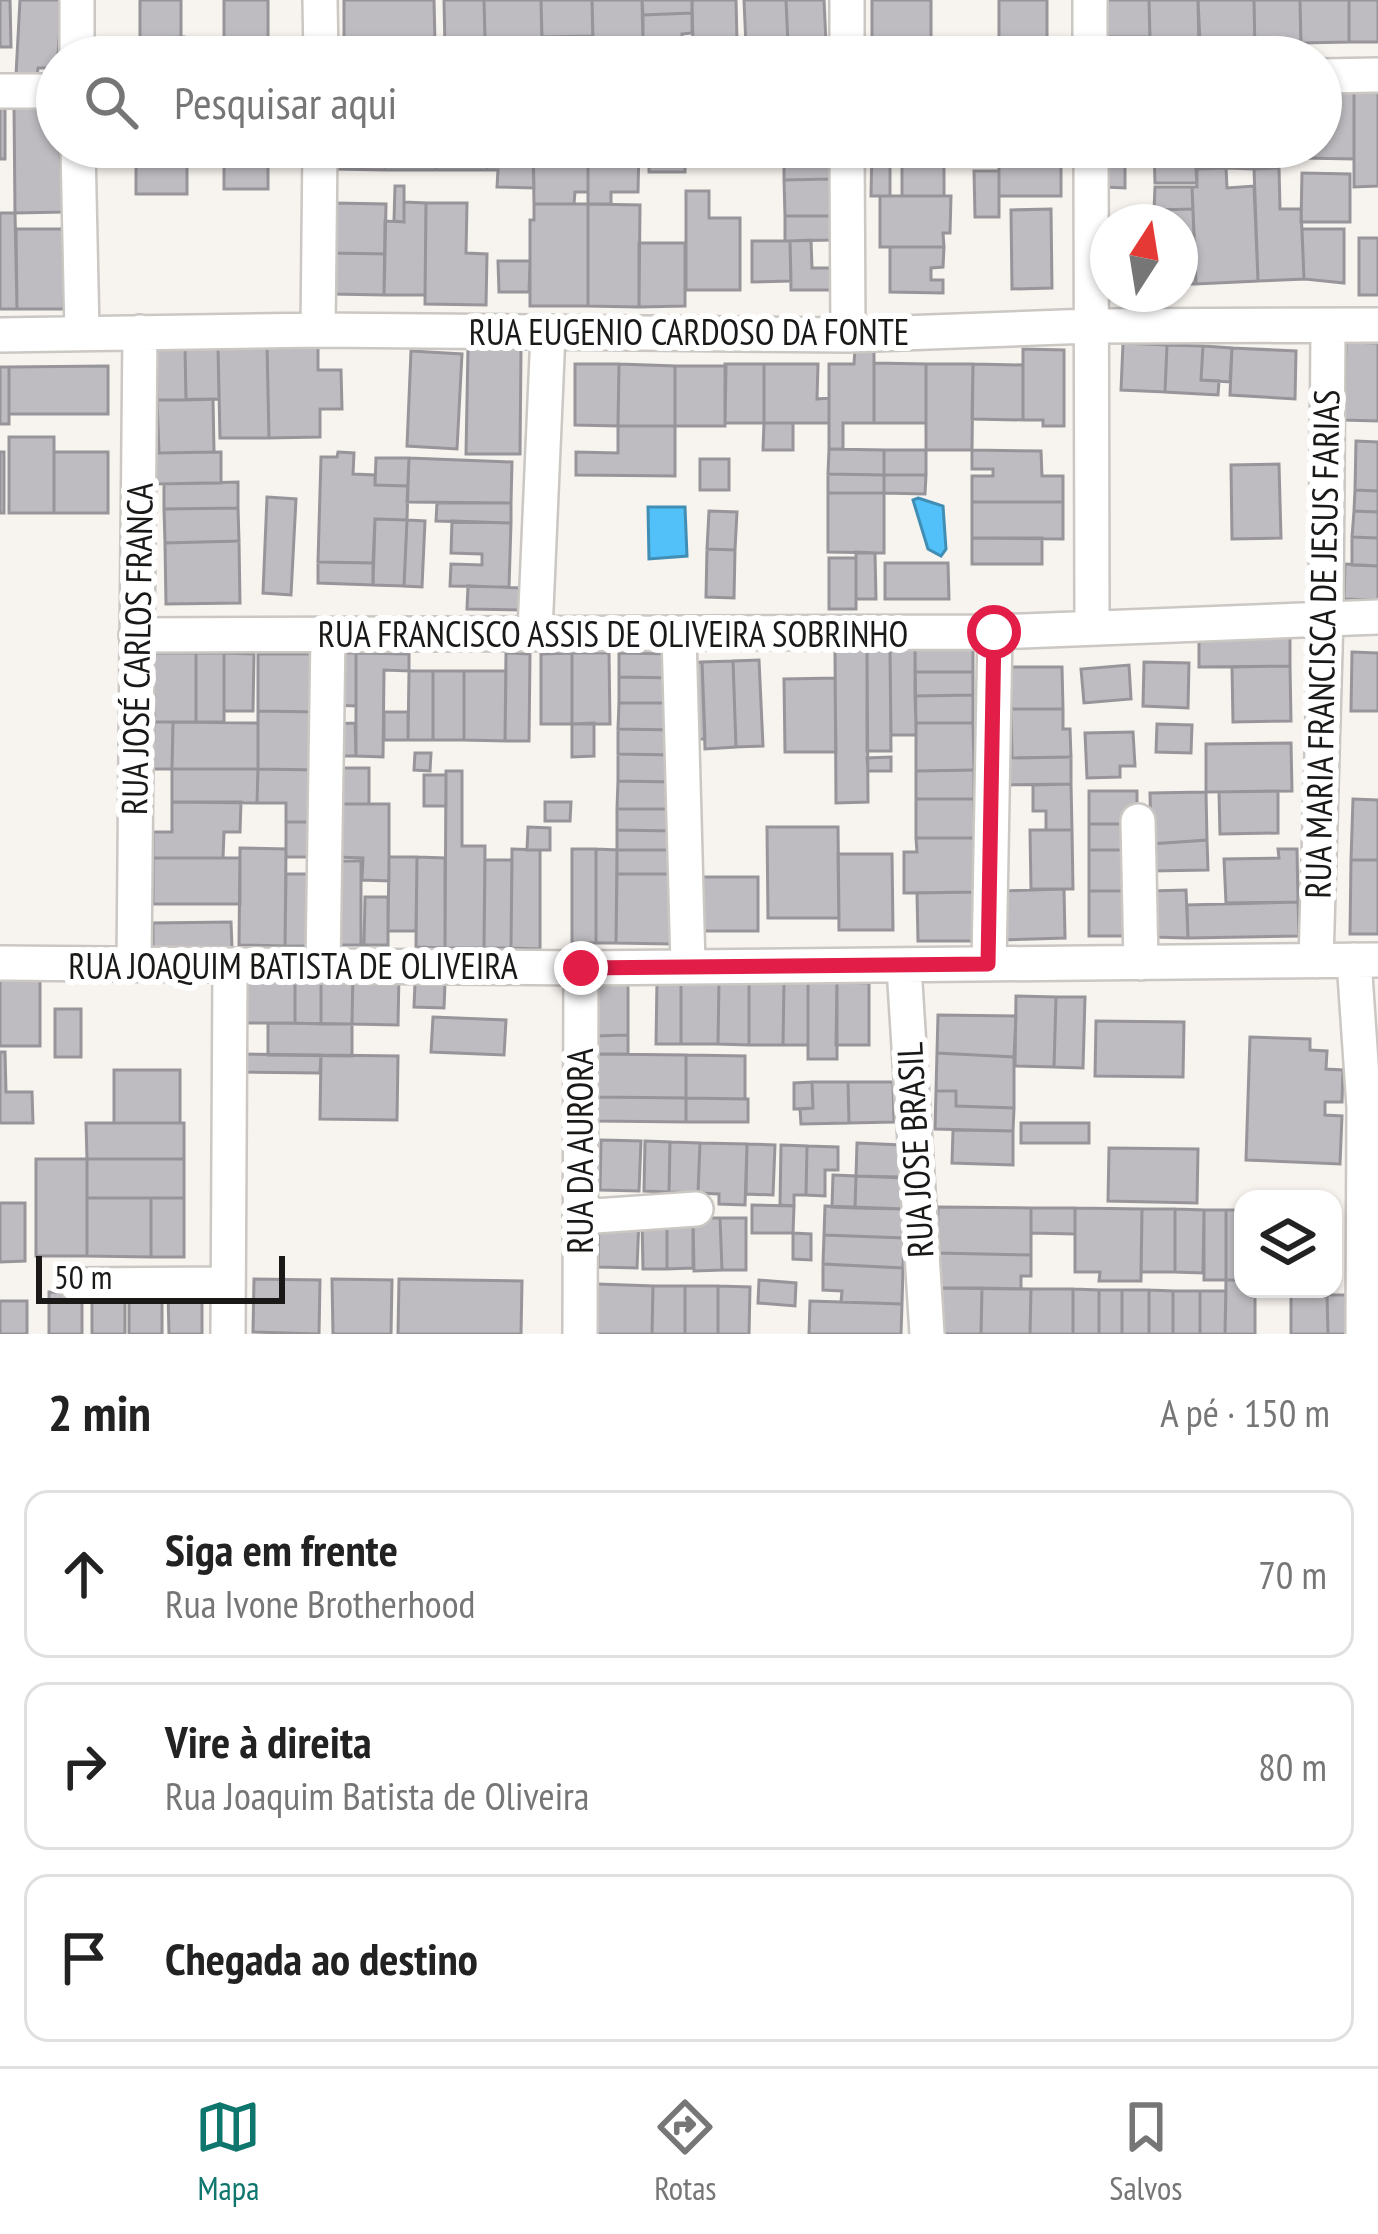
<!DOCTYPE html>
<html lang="pt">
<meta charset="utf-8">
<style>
:root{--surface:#fff;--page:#f6f6f6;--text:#222;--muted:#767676;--line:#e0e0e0;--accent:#0f766e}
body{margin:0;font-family:"PT Sans Narrow",sans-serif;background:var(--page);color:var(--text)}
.controls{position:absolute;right:36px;bottom:36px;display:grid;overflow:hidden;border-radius:24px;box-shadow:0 3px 9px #0004}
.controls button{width:108px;height:108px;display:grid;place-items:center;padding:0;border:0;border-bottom:3px solid var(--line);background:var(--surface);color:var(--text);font:60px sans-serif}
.compass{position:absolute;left:1090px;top:204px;width:108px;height:108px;border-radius:50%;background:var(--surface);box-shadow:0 3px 9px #0004;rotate:12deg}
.scale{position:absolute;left:36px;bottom:30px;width:249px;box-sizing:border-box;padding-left:12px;border:6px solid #1a1917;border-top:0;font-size:33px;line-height:42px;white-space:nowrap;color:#1a1917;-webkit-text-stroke:9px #fff;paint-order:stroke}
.stop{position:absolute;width:36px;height:36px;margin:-27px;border:9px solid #e11d48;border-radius:50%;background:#fff}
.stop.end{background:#e11d48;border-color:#fff;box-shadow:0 3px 12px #0008}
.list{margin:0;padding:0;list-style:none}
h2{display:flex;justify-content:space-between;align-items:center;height:156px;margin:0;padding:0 48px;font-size:51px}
h2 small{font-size:39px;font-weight:400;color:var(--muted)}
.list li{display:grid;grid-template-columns:78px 1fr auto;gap:36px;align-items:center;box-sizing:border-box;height:168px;margin:0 24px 24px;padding:0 24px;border:3px solid var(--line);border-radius:24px}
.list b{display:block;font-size:45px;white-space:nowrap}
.list p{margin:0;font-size:39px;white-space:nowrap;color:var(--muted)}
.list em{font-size:39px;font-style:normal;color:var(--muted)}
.icon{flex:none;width:66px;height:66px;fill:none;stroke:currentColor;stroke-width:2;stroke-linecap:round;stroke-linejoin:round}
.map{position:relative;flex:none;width:1378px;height:1334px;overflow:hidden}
.search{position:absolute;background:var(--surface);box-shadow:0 3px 9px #0004;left:36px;right:36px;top:36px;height:132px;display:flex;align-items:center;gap:30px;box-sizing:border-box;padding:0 42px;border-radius:66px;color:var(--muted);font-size:45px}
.sheet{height:732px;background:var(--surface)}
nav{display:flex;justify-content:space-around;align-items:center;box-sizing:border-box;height:168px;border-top:3px solid var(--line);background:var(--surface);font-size:33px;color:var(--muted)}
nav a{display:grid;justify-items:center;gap:6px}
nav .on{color:var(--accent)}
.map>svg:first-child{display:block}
</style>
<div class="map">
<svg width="1378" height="1334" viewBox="0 0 1378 1334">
<rect width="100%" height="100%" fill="#f7f3ef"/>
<path fill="#52c0f9" stroke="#418eb5" stroke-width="3" d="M918,498L943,506L946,549L941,556L928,549L913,500Z
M648,507H685L687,556L649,559Z"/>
<path fill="#bebcc0" stroke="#979599" stroke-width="3" d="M0,0H10L11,47H0Z
M20,0H62L57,68H38L37,77L16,75Z
M140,0H181V38H140Z
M224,0H268V57H224Z
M344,0H434L435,43L344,44Z
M444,0H484L485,39H471V49L445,50Z
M484,0H541L542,47H508V39H485Z
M541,0H592L593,36L542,37Z
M592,0H642L643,44L593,46Z
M642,0H692V13L643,15Z
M692,0H736L737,41L693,43Z
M744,0H786L788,45L746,46Z
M786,0H824L826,43L788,45Z
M872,0H931V48H872Z
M999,0H1047V38H999Z
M1103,0H1149L1150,37H1104Z
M1149,0H1198L1199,54H1171V41H1150Z
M1198,0H1254L1255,53L1234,54V42L1200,43Z
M1254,0H1300L1301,53H1255Z
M1300,0H1349V42L1301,43Z
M1349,0H1378V42H1349Z
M692,13V33L682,34V43L643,44V15Z
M184,37V57H140V38Z
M999,38H1060V57H999Z
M1234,42V54H1199L1200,43Z
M880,48H966V57H880Z
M1321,86H1354V159L1302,158V147H1321Z
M1354,86H1378V186L1354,187Z
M0,105H5V159H0Z
M14,105H57L64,212L15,213Z
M136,147H187V194H136Z
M224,147H268V189H224Z
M333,147H385V170L333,169Z
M385,147H436V170H385Z
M436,147H487V170H436Z
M487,147H533L534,188L497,187L498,170H487Z
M533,147H588V192H575L574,204H534Z
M588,147H639L638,192H611V204H588Z
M649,147H685V172H649Z
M705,147H739V161L705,162Z
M739,147H784V161H739Z
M784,147H831V179L784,180Z
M872,147H890V196H871Z
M902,147H944V196H902Z
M999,147H1061V196H999Z
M1105,147H1154V159L1125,158V188L1105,187Z
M1154,147H1197V183H1155Z
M1197,147H1253L1254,169L1226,168V158H1197Z
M1253,147H1302V158H1253Z
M1226,168L1227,188L1254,186L1258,281L1196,284L1192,187H1197L1196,169Z
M1279,168L1280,209H1301L1304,279L1258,281L1254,169Z
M974,171H999V217H975Z
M1302,173L1350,174V222H1301Z
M831,179L832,216H785L784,180Z
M395,186H404V222L394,221Z
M1155,187H1192L1193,209L1154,210Z
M686,191H709V218H740V290H686Z
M880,196H951L950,233H943L944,247H880Z
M404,202L426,203L425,295H384L385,221L404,222Z
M334,203L386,204L385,254L333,253Z
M426,203H467L466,253L487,254L486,305L425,304Z
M534,204H588V306H530V220H534Z
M588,204L640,205L639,307L588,306Z
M1051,209L1052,288L1012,289L1011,210Z
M1193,209L1196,284H1180V222H1154V210Z
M0,213H15L17,309H0Z
M785,216H832V240L785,241Z
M16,229H63L64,309H17Z
M1302,229H1344V283L1304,279Z
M1359,238H1378V295H1359Z
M811,240L812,268H836V290H791L790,241Z
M752,241H790L791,281L752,282Z
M639,243H685V306L639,307Z
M890,247H944L943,267L931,268V280H943V293L890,292Z
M333,253L385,254L384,295L332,294Z
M498,261H530L529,292H499Z
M1346,342L1378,343V421L1344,420Z
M1123,343L1167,345L1165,392L1121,390Z
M318,344V370H341L342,409H320V437L269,438L267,345Z
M267,345L269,438H220L218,346Z
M1167,345L1203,346L1201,380L1219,381L1218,395L1165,392Z
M185,346L186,400H157L156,347Z
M185,346H218L219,399L186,400Z
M1203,346L1232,348L1230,382L1201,380Z
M468,348L521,349L520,454H466Z
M1232,348L1296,351L1295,399L1230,395Z
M855,349H874V423H843V449H829V364H854Z
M1023,349L1064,350V426H1043V420H1023Z
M411,351L462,354L457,449L407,446Z
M874,363L926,364V423H874Z
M575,364H619L618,426L575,425Z
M619,364L675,366V426H618Z
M725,364H764V423H725Z
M764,364H818L817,399L829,398V423H764Z
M926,364H973L972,450H926Z
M973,364L1023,365V420L972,419Z
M108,366V414H9V367Z
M675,366H726L725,426H675Z
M0,367H9V424H0Z
M213,399L214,452L159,453L157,400Z
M764,423H793V450H763Z
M618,426H675V476L576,475V452L618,453Z
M9,437H54V513H9Z
M1356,441L1378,442V491L1355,490Z
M829,449L884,450V475L828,474Z
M884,450H926V475H884Z
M972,450L1041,451L1042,476H1063V502H972V476H993V469H972Z
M0,452H4V513H0Z
M54,452H108V513H54Z
M221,452V483L152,484V453Z
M338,452L354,453L353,474L375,475V485L408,486L407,520L375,519L373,563L318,562L321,457H337Z
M376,458H409L408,486L375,485Z
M409,458L512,462L511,503L407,502Z
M700,459H729V490H700Z
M1279,464L1281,538L1232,539L1231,465Z
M828,474L884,475V493H828Z
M884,475H926L925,494L884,493Z
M238,482V508L164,509V484Z
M1355,490L1378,491V512L1354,511Z
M828,493H884V553L828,552Z
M267,497L296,499L291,595L263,593Z
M972,502H1063V539L972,538Z
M437,503H511V523L436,521Z
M238,508L239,541L165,543L164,509Z
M709,511L737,512L735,550L707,549Z
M1354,511L1378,512V538L1352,537Z
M375,519L407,520L404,586L373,585Z
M407,520L425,521L422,587L404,586Z
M452,521L511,523L509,587L450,586L451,564L482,565V554L451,553Z
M1352,537L1378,538V566L1352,565Z
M972,538H1042V564H972Z
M239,541L240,603L166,604L165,543Z
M707,549L735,550L734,598L706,597Z
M856,552L875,553L876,599H856Z
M829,558H856V609H829Z
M318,562L373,563V585L318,583Z
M885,563H948L949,599H885Z
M1345,564L1378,566V600L1344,599Z
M468,586L524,588V610L467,609Z
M1290,633V666L1199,667V634Z
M973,648V672H915V649Z
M867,649H890L891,751H867Z
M867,649L868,802L836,803L835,650Z
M890,649H915L916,735H891Z
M1352,652L1378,653V711H1351Z
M154,653H196V722H154Z
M196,653H224V722H196Z
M224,653L254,654L253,711H224Z
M332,653H356V706L332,705Z
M356,653L409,654V671L384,670L383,757L356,756Z
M506,653L530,654L529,741H505Z
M572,653H609L610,724H572Z
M572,653V724H541V654Z
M619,653L675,654L674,678L619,677Z
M258,654H319V712L258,711Z
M759,660L763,746L736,747L733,661Z
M733,661L736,747L705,749L702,662Z
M702,662L705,739H686L683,663Z
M1144,662L1189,663L1188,708L1143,706Z
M1129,665L1131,699L1084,703L1081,669Z
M1290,666L1291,721L1233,722L1232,667Z
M1010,667H1062L1063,709H1011Z
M409,671H433V740H408Z
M433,671H464V740H433Z
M464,671H506L505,741L464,740Z
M915,672H973V695L915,696Z
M619,677L674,678V703H619Z
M835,678L836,752H785L784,679Z
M973,695V723H916L915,696Z
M619,703H674V730L618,729Z
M1011,709H1063V729H1070L1071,757L1012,758Z
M258,711L319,712L318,770L258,769Z
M384,712H408V740H384Z
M154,722H173L172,769H153Z
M173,722L258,723V769H172Z
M355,723L356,756H332V724Z
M594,723V756L572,757V724Z
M916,723H973L974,770L916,771Z
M1157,724L1192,725L1191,753L1156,752Z
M618,729L674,730V755L618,754Z
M1133,732L1135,766H1120V777L1087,778L1085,733Z
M1291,743L1292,791L1206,792V744Z
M415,753H431L430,771L414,770Z
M618,754L674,755L673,782L618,781Z
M891,757V771H868L867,758Z
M1071,757V784L999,785V758Z
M336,768H369V804H335Z
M172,769H258L257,803L172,802Z
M258,769L318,770V822H286V803H257Z
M974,770V799H916V771Z
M446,771H462V846H485L484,948H445Z
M424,775H446V806H424Z
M618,781L673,782V809H617Z
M1071,784L1072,830H1046V811H1033V785Z
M1089,791H1137V824H1089Z
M1278,791V833L1220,834L1219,792Z
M1206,792L1207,840L1151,844L1150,793Z
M916,799H974L975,838H916Z
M1353,799L1378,800V860H1351Z
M172,802H241L240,832H224L223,858H153V832H172Z
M545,802H571L570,821H545Z
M335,804H389V881L362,880L363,858L335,857Z
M617,809H673V831L617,830Z
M286,822H318V857H286Z
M1089,824H1137L1138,850H1089Z
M528,827L550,828V850H527Z
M767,827H838L839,918H768Z
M617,830L673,831V850H617Z
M1030,830H1072L1073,889H1031Z
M916,838H975V892L904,893V852H917Z
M1207,840L1208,870L1151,871V844Z
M240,848L286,849L285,946L239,945Z
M512,849L540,850V949L511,948Z
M572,849H596V943H572Z
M596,849L617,850L616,943H596Z
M1278,849H1297L1298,902L1226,903L1224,859L1279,858Z
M617,850H673V874H617Z
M1089,850H1138V891H1089Z
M838,854H892L893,930H839Z
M389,857H417L416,931H388Z
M417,857L445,858V948L416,947Z
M153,858H240V904H153Z
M485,860H512L511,948H484Z
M1351,860H1378V934H1350Z
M329,861H361V945H329Z
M286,874H319L318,946H285Z
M617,874H673L672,944L616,943Z
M698,877H758V931H698Z
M1064,889L1065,938L1000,940L999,891Z
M1186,890L1188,938L1152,937L1151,891Z
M1089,891H1138V936H1089Z
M975,892L976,941H918L917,893Z
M365,897H388V945H364Z
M1298,902L1299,936L1188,938L1187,905Z
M231,922L232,948L153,950V923Z
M244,971L295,972V1023H244Z
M295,972H321V1024L295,1023Z
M321,972H353L352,1024H321Z
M353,972L399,973L398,1025L352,1024Z
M0,974H40V1046H0Z
M596,980H628V1035L595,1036Z
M657,980L681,981V1044H656Z
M681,981H719L718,1044H681Z
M719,981H749V1045L718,1044Z
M749,981L784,982L783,1045H749Z
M784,982H808V1045H783Z
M808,982H837V1059H808Z
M837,982L869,983V1045H836Z
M415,983H445L444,1008L414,1007Z
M1016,996L1056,997L1054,1067L1015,1066Z
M1056,997H1085L1083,1068L1054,1067Z
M55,1009H81V1057H55Z
M938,1015L1016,1016L1014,1057L937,1053Z
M433,1017L506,1020L504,1055L431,1052Z
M1096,1021L1184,1022L1183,1077L1095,1076Z
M268,1023L352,1024V1056L268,1055Z
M628,1035V1054H596L595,1036Z
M1250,1037L1310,1039V1050L1327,1051L1326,1069L1343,1070L1342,1102H1325V1115L1342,1116L1340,1164L1246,1160Z
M0,1052H5L6,1092H32L33,1123H0Z
M937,1053L1014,1057V1108L956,1106V1091H936Z
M244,1054L321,1055L320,1073L244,1072Z
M597,1054L686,1055V1098L597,1097Z
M321,1055L398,1056L397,1120L320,1119Z
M686,1055L745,1056V1099L686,1098Z
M114,1070H180V1123H114Z
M812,1082H848L849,1123L801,1124L800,1109L813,1108Z
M812,1082L813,1108L794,1109V1083Z
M848,1082H893L894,1122L849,1123Z
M936,1091H956V1106L1014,1108L1013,1131L935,1129Z
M597,1097L686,1098V1122L597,1121Z
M686,1098L748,1099V1122H686Z
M86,1123H184V1159H87Z
M1021,1123H1089V1143H1021Z
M953,1130L1013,1131V1165L952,1163Z
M601,1140L641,1141L639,1191L600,1190Z
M645,1141L670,1142L669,1192L644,1191Z
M670,1142L700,1143L698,1193L669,1192Z
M700,1143L747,1144L745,1205L719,1204V1194L698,1193Z
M857,1143L901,1145L900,1177L856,1176Z
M747,1144L775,1145L773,1195L746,1194Z
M781,1145L807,1146L806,1195H794V1206L780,1205Z
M807,1146L838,1147V1170H825V1196L806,1195Z
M1109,1148L1198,1149L1197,1203L1108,1201Z
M36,1159H87V1256H36Z
M87,1159H184V1198H87Z
M833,1175L856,1176L855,1208L832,1207Z
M856,1176L905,1178V1209L855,1208Z
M87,1198H151V1257L87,1256Z
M151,1198H184V1257H151Z
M0,1203H25V1261L0,1262Z
M752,1205L794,1206L793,1233H752Z
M825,1206L905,1209L904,1238L824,1235Z
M938,1207L1031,1208V1255L937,1253Z
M1031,1208H1075V1234L1031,1233Z
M1075,1208L1142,1209L1141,1281H1099L1100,1272H1075Z
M1142,1209H1175V1272H1141Z
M1175,1209L1204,1210L1203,1273L1175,1272Z
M1204,1210H1226V1280H1204Z
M1226,1210H1243V1280H1226Z
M1333,1211H1337V1273H1333Z
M599,1218L639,1219L637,1268L598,1267Z
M693,1218H720L722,1270L694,1271Z
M693,1218V1268L667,1269V1219Z
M720,1218H746V1270H722Z
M642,1219H667V1269H643Z
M793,1233L811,1234V1260L793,1259Z
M824,1235L904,1238L903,1268L823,1264Z
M937,1253L1031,1255V1276H1021V1289L938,1288Z
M823,1264L903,1268L902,1304L841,1302L842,1291L823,1290Z
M254,1279L320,1280L319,1334L253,1332Z
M332,1279L392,1280L391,1334H333Z
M399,1279L522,1281L521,1334H398Z
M759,1280L796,1283L795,1306L758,1303Z
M1226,1280H1243V1289H1255V1334H1225Z
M597,1284L653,1286L652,1334H595Z
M653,1286H685V1334H652Z
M685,1286H718V1334H685Z
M718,1286L750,1287L749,1334H718Z
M938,1288H982L981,1334H938Z
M982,1288L1031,1289L1030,1334H981Z
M1031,1289H1073V1334H1030Z
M1073,1289L1099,1290V1334H1073Z
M1099,1290H1122V1334H1099Z
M1122,1290H1149V1334H1122Z
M1149,1290L1173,1291V1334H1149Z
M1173,1291H1200V1334H1173Z
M1200,1291H1226L1225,1334H1200Z
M49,1292L82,1293V1334H49Z
M168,1292H202V1334H169Z
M92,1294H125V1334H92Z
M129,1294H162V1334H129Z
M1291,1295H1327L1328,1334H1291Z
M1327,1295H1346L1347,1334H1328Z
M0,1301H27V1334H0Z
M810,1301L902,1304L901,1334H809Z"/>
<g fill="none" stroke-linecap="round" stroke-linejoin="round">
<g stroke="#cbc7c3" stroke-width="38">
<path id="minor" d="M320,0L321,57
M847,0V57
M1090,0V57
M77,57V0
M1321,76L1378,75
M0,91H57
M78,147L82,333
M847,147L848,335
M1091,147L1092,627
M318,330L320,147
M0,335L318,330L848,335L1090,326L1378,325
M535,632L548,333
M679,634L688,965
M136,635L995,632L1378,617
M1138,821L1141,963
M1354,960L1364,1107L1363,1334
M1316,961L1326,616L1328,327
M0,963L581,968L1378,960
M989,964L995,632
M134,965L140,332
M323,966L328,635
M904,967L927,1334
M580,1217L696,1209
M77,1285L226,1284
M228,1334L230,968
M580,1334L581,968"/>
</g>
<use href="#minor" stroke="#fff" stroke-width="33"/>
</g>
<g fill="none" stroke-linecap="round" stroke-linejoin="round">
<path stroke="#e11d48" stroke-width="15" d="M581,968L988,964L994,632"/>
</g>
<g text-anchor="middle" stroke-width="12" stroke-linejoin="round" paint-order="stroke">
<g font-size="36" fill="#1a1917" stroke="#fff">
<text x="689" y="345">RUA EUGENIO CARDOSO DA FONTE</text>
<text x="613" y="647">RUA FRANCISCO ASSIS DE OLIVEIRA SOBRINHO</text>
<text transform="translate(1322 644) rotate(-89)" y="13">RUA MARIA FRANCISCA DE JESUS FARIAS</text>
<text transform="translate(137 649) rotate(-89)" y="13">RUA JOSÉ CARLOS FRANCA</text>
<text x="293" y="979">RUA JOAQUIM BATISTA DE OLIVEIRA</text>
<text transform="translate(915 1150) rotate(-93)" y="13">RUA JOSE BRASIL</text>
<text transform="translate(580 1151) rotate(-90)" y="13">RUA DA AURORA</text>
</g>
</g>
</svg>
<div class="controls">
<button><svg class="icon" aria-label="layers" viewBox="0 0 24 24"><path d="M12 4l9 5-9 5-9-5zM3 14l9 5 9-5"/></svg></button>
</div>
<svg class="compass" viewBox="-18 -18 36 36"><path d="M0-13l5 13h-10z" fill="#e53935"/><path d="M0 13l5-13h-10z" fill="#767676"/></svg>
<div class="scale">50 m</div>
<div class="stop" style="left:994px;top:632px"></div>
<div class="stop end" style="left:581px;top:968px"></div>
<div class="search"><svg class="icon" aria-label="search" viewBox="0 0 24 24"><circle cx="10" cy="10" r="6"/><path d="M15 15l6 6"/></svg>Pesquisar aqui</div>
</div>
<section class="sheet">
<h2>2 min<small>A pé · 150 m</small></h2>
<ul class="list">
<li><svg class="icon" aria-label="ahead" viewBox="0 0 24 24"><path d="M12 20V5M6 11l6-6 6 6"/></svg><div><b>Siga em frente</b><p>Rua Ivone Brotherhood</p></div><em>70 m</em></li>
<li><svg class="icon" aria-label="right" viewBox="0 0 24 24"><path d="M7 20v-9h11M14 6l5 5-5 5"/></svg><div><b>Vire à direita</b><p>Rua Joaquim Batista de Oliveira</p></div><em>80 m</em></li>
<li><svg class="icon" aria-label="arrive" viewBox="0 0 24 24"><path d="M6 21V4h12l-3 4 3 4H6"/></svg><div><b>Chegada ao destino</b></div></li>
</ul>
</section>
<nav>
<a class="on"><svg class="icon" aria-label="map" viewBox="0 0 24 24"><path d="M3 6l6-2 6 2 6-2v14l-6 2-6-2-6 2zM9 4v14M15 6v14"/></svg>Mapa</a>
<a><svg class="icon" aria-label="directions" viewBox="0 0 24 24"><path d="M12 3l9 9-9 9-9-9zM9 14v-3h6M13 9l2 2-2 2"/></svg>Rotas</a>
<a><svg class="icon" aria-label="saved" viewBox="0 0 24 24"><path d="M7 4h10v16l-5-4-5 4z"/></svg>Salvos</a>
</nav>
